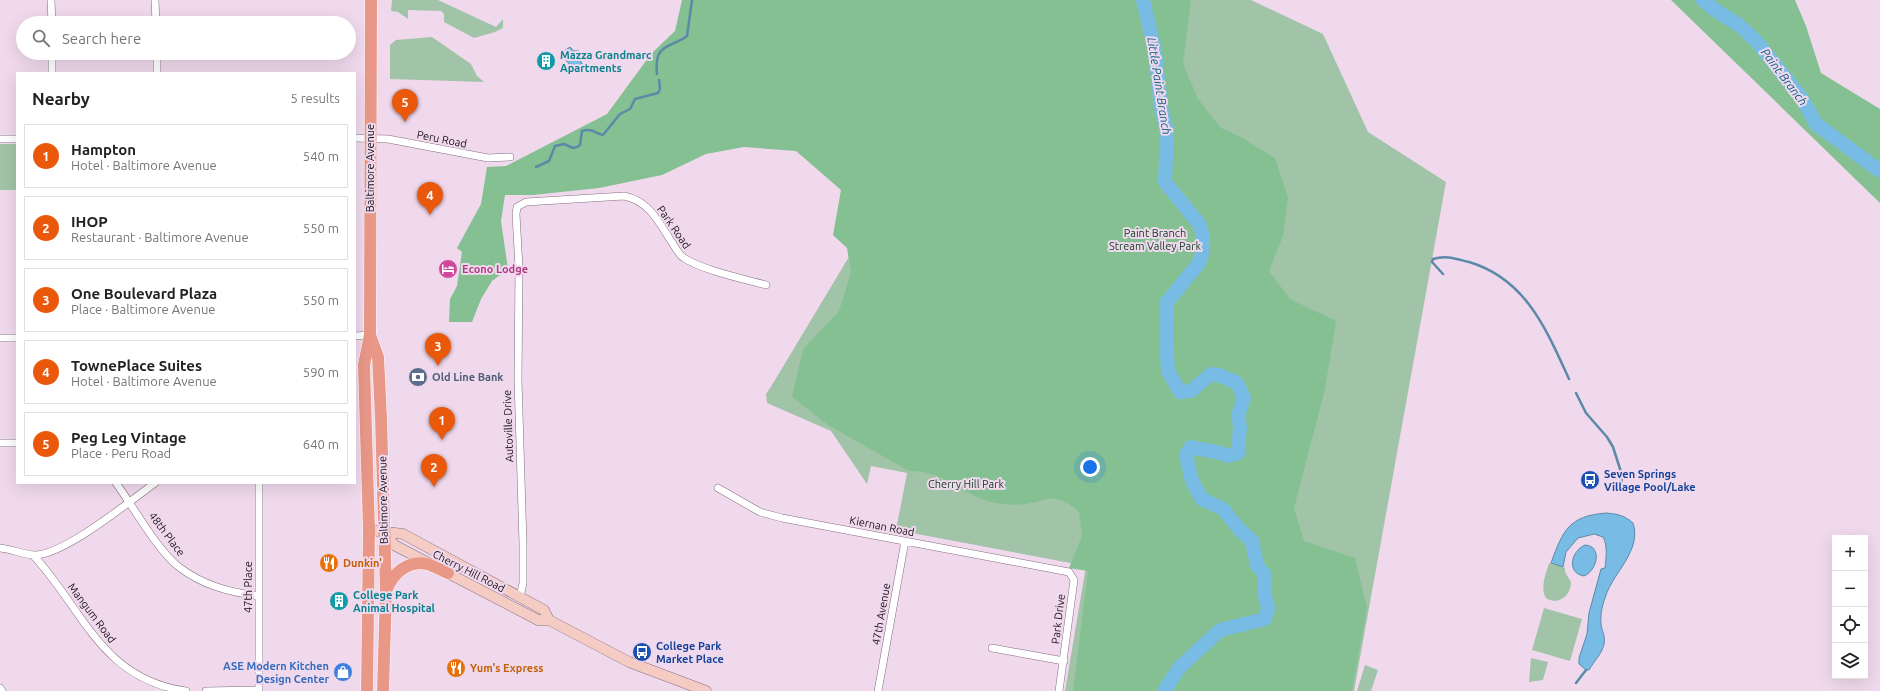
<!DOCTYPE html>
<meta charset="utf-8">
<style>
:root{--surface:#fff;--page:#f2f2f2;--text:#222;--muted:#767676;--line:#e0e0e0;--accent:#ea580c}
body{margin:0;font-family:Ubuntu,sans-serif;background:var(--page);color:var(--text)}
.controls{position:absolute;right:12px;bottom:12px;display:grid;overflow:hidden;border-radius:0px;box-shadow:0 4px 16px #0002}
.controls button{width:36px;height:36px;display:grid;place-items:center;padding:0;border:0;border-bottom:1px solid var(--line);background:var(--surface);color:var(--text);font:20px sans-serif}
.you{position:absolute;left:1090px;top:467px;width:14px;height:14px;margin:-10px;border:3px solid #fff;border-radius:50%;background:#1a73e8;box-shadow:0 0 0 6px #1a73e833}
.badge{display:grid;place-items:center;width:26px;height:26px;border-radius:50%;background:var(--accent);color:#fff;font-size:13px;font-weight:700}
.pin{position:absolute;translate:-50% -33px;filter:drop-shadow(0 1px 2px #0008)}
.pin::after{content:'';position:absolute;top:21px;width:14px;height:12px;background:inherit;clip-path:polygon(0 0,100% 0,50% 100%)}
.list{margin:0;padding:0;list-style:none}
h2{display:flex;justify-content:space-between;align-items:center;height:52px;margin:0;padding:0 16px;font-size:17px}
h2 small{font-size:13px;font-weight:400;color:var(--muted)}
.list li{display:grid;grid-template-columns:26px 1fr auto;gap:12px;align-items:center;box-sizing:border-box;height:64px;margin:0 8px 8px;padding:0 8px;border:1px solid var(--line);border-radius:0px}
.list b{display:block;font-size:15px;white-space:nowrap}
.list p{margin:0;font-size:13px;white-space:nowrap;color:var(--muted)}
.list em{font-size:13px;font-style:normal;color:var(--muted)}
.icon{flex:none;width:22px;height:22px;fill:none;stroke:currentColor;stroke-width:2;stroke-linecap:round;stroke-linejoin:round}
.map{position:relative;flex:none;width:1880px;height:691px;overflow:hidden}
.search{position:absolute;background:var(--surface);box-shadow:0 4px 16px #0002;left:16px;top:16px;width:340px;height:44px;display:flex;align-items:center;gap:10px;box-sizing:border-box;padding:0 14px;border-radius:22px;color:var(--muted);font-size:15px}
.panel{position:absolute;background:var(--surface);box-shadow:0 4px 16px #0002;left:16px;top:72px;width:340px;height:412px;border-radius:0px}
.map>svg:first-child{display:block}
</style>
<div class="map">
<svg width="1880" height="691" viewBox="0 0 1880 691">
<rect width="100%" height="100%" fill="#f0d9ed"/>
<path fill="#a1c4a8" d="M392,0H438L496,27L503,19V28L495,32L474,38L444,22V14L441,11L408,10V19L398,12L391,11Z
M951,0H1251L1323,34L1368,132L1446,182L1354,691H1065L1086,566L896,530L907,473L871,466L867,484L831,431L767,403L766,394L772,385L936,112Z
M432,37L471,64L477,76L484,82L390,79V45L396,40Z
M0,144H17V190H0Z
M1549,563L1565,568V572L1571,582C1571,595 1560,605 1547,599C1539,590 1546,573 1549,563Z
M1544,608L1582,619L1570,661L1532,650Z
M1531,658L1548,662L1543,680L1529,682Z
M1365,665L1378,670L1371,691H1357Z"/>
<path fill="#84c092" d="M682,0H1191L1183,64L1198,99L1221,128L1241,137L1275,158L1288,198L1283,236L1269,271L1290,299L1336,321L1325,389L1294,508L1304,541L1355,558L1367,608L1352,691H1073L1088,571L1069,568L1082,536L1079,512C1071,505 1065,500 1055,499C1048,497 1038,502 1031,503C1018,506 1001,505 988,501C960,492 942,470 909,471L828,425L792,397L803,349L839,311L851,272L847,248L833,235L841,190L796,151L744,147L706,154L662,175L599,188L533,195H505L501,221L508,269L492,281L481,299L472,322H449L450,299L457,286L462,252L457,248L481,204L487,167L506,166L607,114L651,54L675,31Z
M1671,0H1795L1806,26L1821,73L1880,109V203Z"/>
<path fill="#78bce5" stroke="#5c89a8" d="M570,47L574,51H579L582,54L580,60L583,65L577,69L573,66L572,67L564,58L566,56L564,51Z
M1606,513C1617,514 1624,515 1633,523C1642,550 1614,572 1606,595C1603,603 1600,614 1601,623C1601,630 1606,636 1604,644C1602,654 1594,661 1589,670H1586L1579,664V658L1587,634L1589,613L1601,569L1605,568C1606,558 1608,546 1603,537L1594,534L1578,538L1566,552L1563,567L1551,563C1563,530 1569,516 1606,513Z
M1585,545C1603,546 1597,571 1584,576C1566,573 1571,551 1585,545Z"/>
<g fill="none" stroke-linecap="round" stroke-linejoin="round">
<path stroke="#5c89a8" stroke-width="2.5" d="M657,74C654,43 669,49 687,36L692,0
M536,167L549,161L555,146L564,144L573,148L577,147L580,145L582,131C592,128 595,133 603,135L620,114L630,109L635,99L658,93L660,89L659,80
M1443,274L1432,262L1433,259C1447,255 1456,259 1469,262C1526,279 1546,329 1569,379
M1576,393L1586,413L1607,437L1613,447L1621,472L1622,487
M1576,683L1586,670"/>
<path stroke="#78bce5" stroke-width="14" d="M1143,0L1155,51L1161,107L1167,131L1165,182L1200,225L1203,238L1202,254L1199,263L1167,302L1166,338L1168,371L1180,392L1191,391L1211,374L1219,375L1237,383L1244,398L1238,415L1240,427L1238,453L1228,456C1216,450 1204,451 1191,447L1186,455L1192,481L1202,499L1223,509L1239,529L1252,541L1257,565L1265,575V596L1268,608L1265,619L1220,630L1180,667L1164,691
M1703,0L1715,10L1739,25L1757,42L1801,97L1816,124L1880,171"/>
<g stroke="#826e80" stroke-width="8">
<path id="street" d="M51,0L52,23
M155,0L156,23
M52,53V73
M157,53V73
M355,138L388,139L488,158L510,157
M0,139H17
M355,336L370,335
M0,338H17
M0,443H17
M116,483C133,506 157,550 179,567C202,585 229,592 258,596
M259,483V691
M718,488L760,512L782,518L1069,572L1074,580L1059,691
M0,548C11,549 22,554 33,555C62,557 130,501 155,483
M33,555C84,610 101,679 186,691
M520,597L523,583V544L518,380L519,268L516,214L517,207L526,202L624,196C650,201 659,223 673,244C676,249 679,255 684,258C702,270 744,279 766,285
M992,648L1064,661
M0,688L2,691
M206,691L259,690
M878,691L905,541"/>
</g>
<g stroke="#826e80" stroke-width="11">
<path id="secondary" d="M369,530L403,534L544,610L549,620
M384,531L394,545L538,620H549L629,662L706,691"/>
</g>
<g stroke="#fff" stroke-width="13">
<path id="primary" d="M370,335L378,357L381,418L386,592L383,691
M387,589C393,573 408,560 427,564C434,566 441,570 448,573
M367,691L369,530L364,365L370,335L371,0"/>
</g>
<use href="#street" stroke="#fff" stroke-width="7"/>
<use href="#secondary" stroke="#f4ccc4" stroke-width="10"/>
<use href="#primary" stroke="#e99888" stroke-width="12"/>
</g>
<defs>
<g id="building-disc" transform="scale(1)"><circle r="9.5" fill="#0f9aa8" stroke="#f0d9ed"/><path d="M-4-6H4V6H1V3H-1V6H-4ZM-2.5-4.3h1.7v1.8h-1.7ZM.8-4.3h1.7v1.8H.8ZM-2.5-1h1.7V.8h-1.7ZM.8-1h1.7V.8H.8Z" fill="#fff"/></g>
<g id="hotel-disc" transform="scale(1)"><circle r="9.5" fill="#d1479c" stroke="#f0d9ed"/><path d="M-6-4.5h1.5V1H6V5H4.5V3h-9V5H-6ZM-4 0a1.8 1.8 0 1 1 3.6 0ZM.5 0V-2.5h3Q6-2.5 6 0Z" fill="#fff"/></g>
<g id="bank-disc" transform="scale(1)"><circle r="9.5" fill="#5c6f8a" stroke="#f0d9ed"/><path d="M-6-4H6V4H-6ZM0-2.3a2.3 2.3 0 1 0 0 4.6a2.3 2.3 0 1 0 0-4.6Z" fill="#fff"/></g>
<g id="bus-disc" transform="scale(1)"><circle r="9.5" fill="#1a4fb4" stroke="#f0d9ed"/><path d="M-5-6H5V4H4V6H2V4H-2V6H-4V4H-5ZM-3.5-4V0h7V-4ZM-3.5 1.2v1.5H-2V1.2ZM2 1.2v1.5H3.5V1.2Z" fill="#fff"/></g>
<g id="restaurant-disc" transform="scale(1)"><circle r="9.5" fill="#e8710a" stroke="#f0d9ed"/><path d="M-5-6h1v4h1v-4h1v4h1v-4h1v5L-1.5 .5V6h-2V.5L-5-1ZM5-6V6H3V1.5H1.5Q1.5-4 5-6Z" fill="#fff"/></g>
<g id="shop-disc" transform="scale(1)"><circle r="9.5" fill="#3f7fe0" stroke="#f0d9ed"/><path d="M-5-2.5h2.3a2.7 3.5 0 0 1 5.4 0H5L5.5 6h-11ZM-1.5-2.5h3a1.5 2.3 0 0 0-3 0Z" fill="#fff"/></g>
</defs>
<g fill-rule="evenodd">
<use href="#building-disc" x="546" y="61"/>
<use href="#hotel-disc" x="448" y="269"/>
<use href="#bank-disc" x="418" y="377"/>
<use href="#bus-disc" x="1590" y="480"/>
<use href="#restaurant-disc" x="329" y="563"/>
<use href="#building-disc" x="339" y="601"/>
<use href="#bus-disc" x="642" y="652"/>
<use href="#restaurant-disc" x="456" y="668"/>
<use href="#shop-disc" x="343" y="672"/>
</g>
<g text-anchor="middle" stroke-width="4" stroke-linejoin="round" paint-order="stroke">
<g font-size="11" font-weight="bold" fill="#0d838f" stroke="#f0d9ed" text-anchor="start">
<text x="560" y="59">Mazza Grandmarc<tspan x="560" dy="13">Apartments</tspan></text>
<text x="353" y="599">College Park<tspan x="353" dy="13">Animal Hospital</tspan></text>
</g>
<g font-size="11" fill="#191118" stroke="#f0d9ed">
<text transform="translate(442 139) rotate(11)" y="4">Peru Road</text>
<text transform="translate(370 168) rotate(-90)" y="4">Baltimore Avenue</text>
<text transform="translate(674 227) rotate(55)" y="4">Park Road</text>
<text transform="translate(508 426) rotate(-92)" y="4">Autoville Drive</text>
<text transform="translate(383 500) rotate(-91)" y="4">Baltimore Avenue</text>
<text transform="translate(882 526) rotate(11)" y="4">Kiernan Road</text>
<text transform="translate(167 534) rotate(53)" y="4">48th Place</text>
<text transform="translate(469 571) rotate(27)" y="4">Cherry Hill Road</text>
<text transform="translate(248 587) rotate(-90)" y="4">47th Place</text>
<text transform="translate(92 613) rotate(53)" y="4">Mangum Road</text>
<text transform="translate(881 614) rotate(-80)" y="4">47th Avenue</text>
<text transform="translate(1058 619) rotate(-83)" y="4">Park Drive</text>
</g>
<g font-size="11" fill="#0d3b1d" stroke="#f0d9ed">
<text x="1155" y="237">Paint Branch<tspan x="1155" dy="13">Stream Valley Park</tspan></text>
<text x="966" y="488">Cherry Hill Park</text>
</g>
<g font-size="11" font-weight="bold" fill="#b23c85" stroke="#f0d9ed" text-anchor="start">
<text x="462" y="273">Econo Lodge</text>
</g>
<g font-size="11" font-weight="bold" fill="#4e5e75" stroke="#f0d9ed" text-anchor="start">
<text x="432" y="381">Old Line Bank</text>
</g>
<g font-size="11" font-weight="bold" fill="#164399" stroke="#f0d9ed" text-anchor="start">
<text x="1604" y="478">Seven Springs<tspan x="1604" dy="13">Village Pool/Lake</tspan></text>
<text x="656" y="650">College Park<tspan x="656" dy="13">Market Place</tspan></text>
</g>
<g font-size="11" font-weight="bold" fill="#c56008" stroke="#f0d9ed" text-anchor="start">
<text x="343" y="567">Dunkin'</text>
<text x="470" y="672">Yum's Express</text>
</g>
<g font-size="11" font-weight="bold" fill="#366cbe" stroke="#f0d9ed" text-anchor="end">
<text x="329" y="670">ASE Modern Kitchen<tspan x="329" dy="13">Design Center</tspan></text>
</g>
<g font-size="12" font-style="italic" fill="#035e84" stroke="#f0d9ed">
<text transform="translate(1784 77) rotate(53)" y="4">Paint Branch</text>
<text transform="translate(1159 86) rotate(81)" y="4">Little Paint Branch</text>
</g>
</g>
</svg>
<div class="controls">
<button>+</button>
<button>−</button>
<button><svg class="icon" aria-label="locate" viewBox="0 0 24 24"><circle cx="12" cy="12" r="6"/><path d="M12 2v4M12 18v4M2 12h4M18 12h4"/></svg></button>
<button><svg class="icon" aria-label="layers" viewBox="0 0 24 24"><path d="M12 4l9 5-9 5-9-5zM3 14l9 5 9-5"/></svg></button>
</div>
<div class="you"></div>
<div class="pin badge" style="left:442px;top:440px">1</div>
<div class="pin badge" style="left:434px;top:487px">2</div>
<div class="pin badge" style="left:438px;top:366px">3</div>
<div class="pin badge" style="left:430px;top:215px">4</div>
<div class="pin badge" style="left:405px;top:122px">5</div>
<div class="search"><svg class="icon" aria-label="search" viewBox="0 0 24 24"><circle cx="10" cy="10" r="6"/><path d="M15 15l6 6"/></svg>Search here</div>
<section class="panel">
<h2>Nearby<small>5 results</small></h2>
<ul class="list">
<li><span class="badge">1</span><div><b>Hampton</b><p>Hotel · Baltimore Avenue</p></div><em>540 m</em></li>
<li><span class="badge">2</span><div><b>IHOP</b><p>Restaurant · Baltimore Avenue</p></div><em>550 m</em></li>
<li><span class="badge">3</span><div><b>One Boulevard Plaza</b><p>Place · Baltimore Avenue</p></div><em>550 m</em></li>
<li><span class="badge">4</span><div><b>TownePlace Suites</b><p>Hotel · Baltimore Avenue</p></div><em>590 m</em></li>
<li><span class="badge">5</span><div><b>Peg Leg Vintage</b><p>Place · Peru Road</p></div><em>640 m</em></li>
</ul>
</section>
</div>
